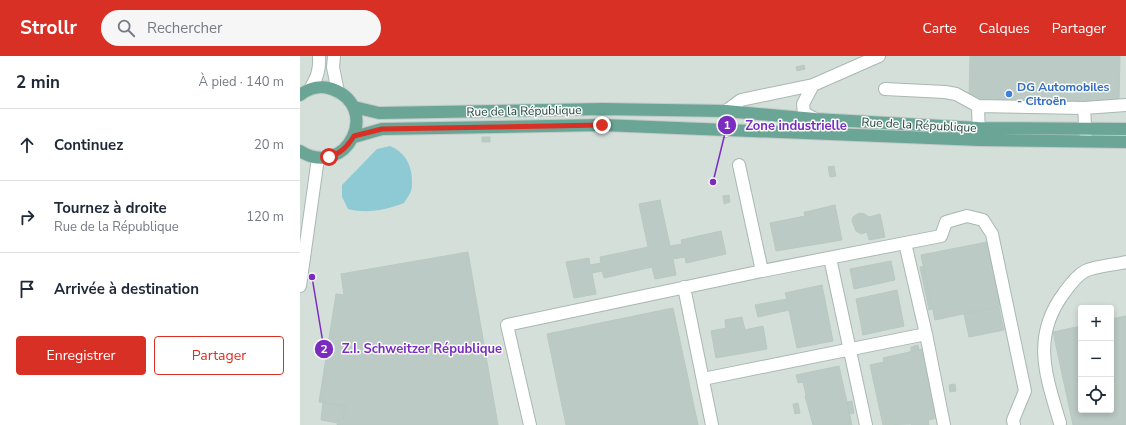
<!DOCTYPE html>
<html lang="fr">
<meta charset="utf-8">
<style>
:root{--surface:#fff;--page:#f6f6f7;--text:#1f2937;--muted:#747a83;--line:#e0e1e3;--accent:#d93025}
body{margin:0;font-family:"Nunito Sans",sans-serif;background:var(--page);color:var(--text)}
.controls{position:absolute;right:12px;bottom:12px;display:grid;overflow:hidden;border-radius:4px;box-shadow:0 2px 6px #0003}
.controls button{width:36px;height:36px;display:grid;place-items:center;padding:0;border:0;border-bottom:1px solid var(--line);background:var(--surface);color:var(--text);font:20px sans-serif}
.stop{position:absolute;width:12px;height:12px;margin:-9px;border:3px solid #d93025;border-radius:50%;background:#fff}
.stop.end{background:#d93025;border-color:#fff;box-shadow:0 1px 4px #0008}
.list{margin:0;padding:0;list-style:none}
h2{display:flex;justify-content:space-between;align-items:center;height:52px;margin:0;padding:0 16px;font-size:17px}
h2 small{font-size:13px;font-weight:400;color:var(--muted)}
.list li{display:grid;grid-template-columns:26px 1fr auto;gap:12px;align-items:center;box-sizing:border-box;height:72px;padding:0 16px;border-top:1px solid var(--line)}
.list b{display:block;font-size:15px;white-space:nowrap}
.list p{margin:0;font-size:13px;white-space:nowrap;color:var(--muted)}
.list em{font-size:13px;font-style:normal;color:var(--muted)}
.actions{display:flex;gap:8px;padding:12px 16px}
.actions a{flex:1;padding:9px 0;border:1px solid var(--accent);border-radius:4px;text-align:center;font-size:14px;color:var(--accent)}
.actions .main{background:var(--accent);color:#fff}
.icon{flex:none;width:22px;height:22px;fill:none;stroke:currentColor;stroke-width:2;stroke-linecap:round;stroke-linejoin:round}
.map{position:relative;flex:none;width:826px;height:369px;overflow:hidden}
header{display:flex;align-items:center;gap:24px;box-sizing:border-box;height:56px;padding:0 20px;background:var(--accent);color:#fff}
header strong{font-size:19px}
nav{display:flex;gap:22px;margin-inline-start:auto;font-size:14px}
.search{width:280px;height:36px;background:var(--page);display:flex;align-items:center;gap:10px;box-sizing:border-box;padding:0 14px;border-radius:22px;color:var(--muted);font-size:15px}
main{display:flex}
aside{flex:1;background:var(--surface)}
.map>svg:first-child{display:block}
</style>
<header>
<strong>Strollr</strong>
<div class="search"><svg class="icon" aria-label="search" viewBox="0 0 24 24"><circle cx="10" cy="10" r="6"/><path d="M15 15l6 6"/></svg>Rechercher</div>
<nav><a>Carte</a><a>Calques</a><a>Partager</a></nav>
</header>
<main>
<aside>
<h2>2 min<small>À pied · 140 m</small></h2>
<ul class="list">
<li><svg class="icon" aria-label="ahead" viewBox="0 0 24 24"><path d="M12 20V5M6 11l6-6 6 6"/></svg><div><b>Continuez</b></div><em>20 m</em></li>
<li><svg class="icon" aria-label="right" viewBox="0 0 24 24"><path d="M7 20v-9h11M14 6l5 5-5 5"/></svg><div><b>Tournez à droite</b><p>Rue de la République</p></div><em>120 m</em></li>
<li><svg class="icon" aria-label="arrive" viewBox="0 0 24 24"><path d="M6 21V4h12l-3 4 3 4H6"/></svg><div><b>Arrivée à destination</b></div></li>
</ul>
<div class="actions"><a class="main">Enregistrer</a><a>Partager</a></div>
</aside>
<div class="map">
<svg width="826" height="369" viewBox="0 0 826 369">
<rect width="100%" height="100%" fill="#e6efeb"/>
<path fill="#d4dfda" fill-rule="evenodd" d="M0,0H826V369H0ZM781,252H811V354H781Z"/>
<path fill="#8ecad4" d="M90,90C107,97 113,112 112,130C112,136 107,142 104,147C86,154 66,158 48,153L42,141V129L77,93Z"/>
<path fill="#bbcac4" stroke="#b8c9c2" d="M670,0H820L819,46L669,44Z
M504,9L505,13L497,15L496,11Z
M182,81H190V86H182Z
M534,110L536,120L530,121L528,111Z
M429,139L430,146L424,148L423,140Z
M360,144L370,190L382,188L381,184L421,175L426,198L386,207L385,201L373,203L376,219L355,223L352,211L304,222L302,215L292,217L296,238L274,242L266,206L289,202L290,209L301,207L300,201L348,191L339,148Z
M535,149L542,184L476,195L470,167L510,159V155Z
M510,155V159L505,160L504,156Z
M559,157L565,158L569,161L580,158L585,181L569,184L567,176L561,178L556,175L552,165L553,161Z
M687,186L700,250L635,264L621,199Z
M168,196L198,369H37L38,363H43L45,350L19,346L36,238L44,239L41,218Z
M591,205L595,224L554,233L550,213Z
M624,210L632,253L629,254L620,211Z
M522,229L533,285L497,292L489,254L458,261L455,249L487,243L485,237Z
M597,234L604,270L563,279L556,243Z
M699,251L704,274L669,281L664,258Z
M373,252L398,369H266L247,278Z
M826,260V369H773L753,276L781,270V354H811V263Z
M442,261L445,274L463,270L467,293L416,302L411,275L426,272L425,264Z
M618,289L619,294L611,295V291Z
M627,292L642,361L628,364L629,369H612L611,368L583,369L570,309L584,306L583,302Z
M539,310L552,369H513L505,340L506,339L503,326L498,327L496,319Z
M655,328L656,335L650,336L649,329Z
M552,345L554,357L549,358L547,346Z
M23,346L45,350L43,363H38V367L21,364Z
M498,347L500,357L495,358L493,348Z"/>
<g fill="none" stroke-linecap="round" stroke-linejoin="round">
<g stroke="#a8b8b2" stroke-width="14">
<path id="minor" d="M34,0L33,11L38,36
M513,29L503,48L504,57L515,63
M10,33C17,22 20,13 19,0
M585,33L645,36L656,38L678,50
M784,52L826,49
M425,75L426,55L441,44L513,29L579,0
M679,81L678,50L784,52L786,85
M439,109L462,215L641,180L646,166L667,160L683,164L692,178L725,335L713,364L714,369
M530,202L566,369
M0,230L18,102
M384,231L412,369
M626,278L644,369
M403,323L626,278L605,187
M760,367C746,320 731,281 764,237C769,230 776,220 785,215C796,210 813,209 826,206
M230,369L207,269L462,215"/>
</g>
<g stroke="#c2cac8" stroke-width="14">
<path id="major" d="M0,39C9,32 21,29 32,33C82,51 47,124 0,95
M54,51L79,57L302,53L426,55L515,63L678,72L826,73
M54,81L82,73L302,69L680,84L826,86"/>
</g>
<use href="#minor" stroke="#fff" stroke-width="12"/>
<use href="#major" stroke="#6aa595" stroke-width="12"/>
</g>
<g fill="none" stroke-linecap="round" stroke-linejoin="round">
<path stroke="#d93025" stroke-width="5" d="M29,101C41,97 47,91 54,80L82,73L302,69"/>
</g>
<circle fill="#3f7fe0" stroke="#f7fbf9" stroke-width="1.5" cx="709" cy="38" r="4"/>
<g text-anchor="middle" stroke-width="3" stroke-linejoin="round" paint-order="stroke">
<g font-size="12" font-weight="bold" fill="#366cbe" stroke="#f7fbf9" text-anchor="start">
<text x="717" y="35">DG Automobiles<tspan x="717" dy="14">- Citroën</tspan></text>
</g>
<g font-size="12" fill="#244239" stroke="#f7fbf9">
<text transform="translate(224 55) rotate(-1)" y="4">Rue de la République</text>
<text transform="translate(619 69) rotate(3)" y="4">Rue de la République</text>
</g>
</g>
<path fill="none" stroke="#7b2cbf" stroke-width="1.5" d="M413 126L427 69M12 221L24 293"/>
<g fill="#7b2cbf" stroke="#f7fbf9" stroke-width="1.5">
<circle cx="413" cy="126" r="4"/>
<circle cx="12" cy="221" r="4"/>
<circle cx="427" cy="69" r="10"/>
<circle cx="24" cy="293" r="10"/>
</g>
<g font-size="12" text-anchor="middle" font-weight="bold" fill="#fff">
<text x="427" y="73">1</text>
<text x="24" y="297">2</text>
</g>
<g font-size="13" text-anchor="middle" font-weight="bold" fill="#7b2cbf" stroke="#f7fbf9" stroke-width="3" stroke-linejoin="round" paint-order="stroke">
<text x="496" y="74">Zone industrielle</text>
<text x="122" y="297">Z.I. Schweitzer République</text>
</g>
</svg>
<div class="controls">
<button>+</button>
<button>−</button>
<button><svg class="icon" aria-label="locate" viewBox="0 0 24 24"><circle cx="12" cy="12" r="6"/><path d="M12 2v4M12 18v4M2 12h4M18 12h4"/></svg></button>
</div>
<div class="stop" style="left:29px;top:101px"></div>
<div class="stop end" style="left:302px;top:69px"></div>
</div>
</main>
